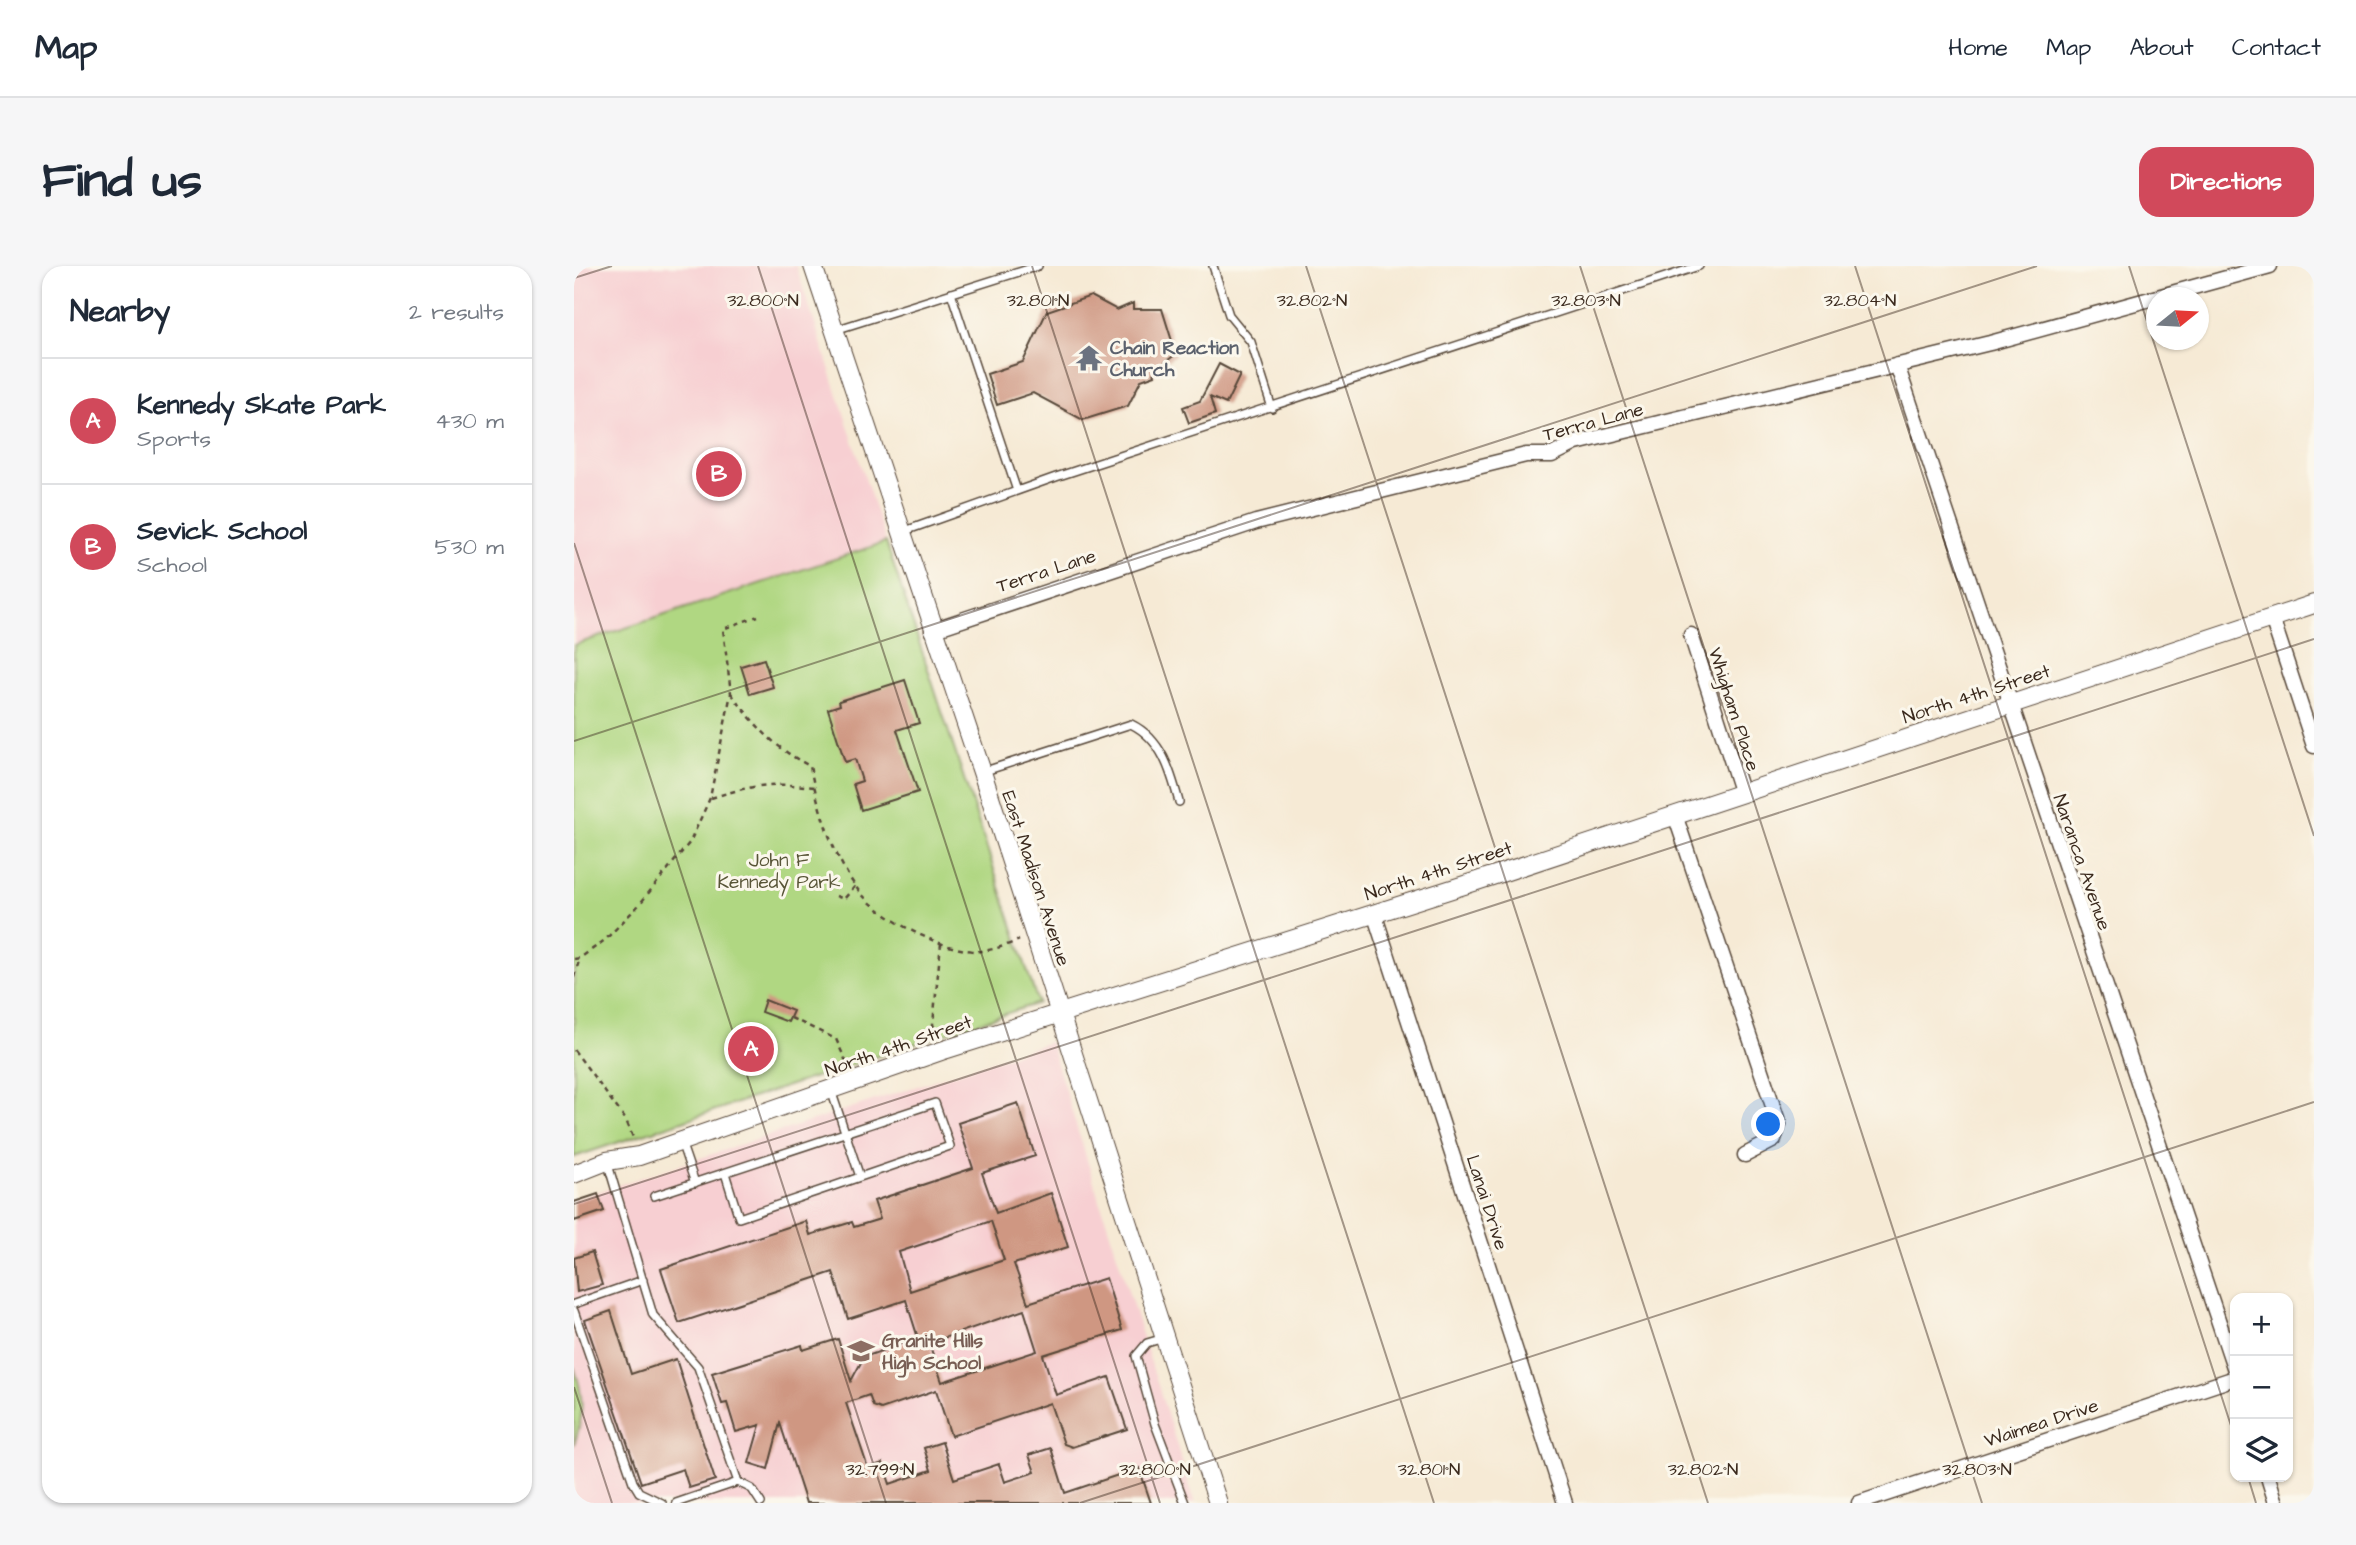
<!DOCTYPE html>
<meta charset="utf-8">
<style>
:root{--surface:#fff;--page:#f6f6f7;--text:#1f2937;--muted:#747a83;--line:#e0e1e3;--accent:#d1495b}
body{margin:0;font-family:"Architects Daughter",sans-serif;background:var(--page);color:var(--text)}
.controls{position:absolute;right:21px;bottom:21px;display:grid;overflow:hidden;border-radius:14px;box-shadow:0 2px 5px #0004}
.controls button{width:63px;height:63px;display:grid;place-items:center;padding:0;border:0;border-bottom:2px solid var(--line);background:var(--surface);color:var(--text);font:35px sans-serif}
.compass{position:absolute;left:1572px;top:21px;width:63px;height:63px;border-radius:50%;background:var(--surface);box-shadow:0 2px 5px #0004;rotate:72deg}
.you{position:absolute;left:1195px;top:859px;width:24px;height:24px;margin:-18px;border:5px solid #fff;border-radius:50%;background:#1a73e8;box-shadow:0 0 0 10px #1a73e833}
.badge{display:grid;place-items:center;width:46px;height:46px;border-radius:50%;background:var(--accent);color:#fff;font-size:23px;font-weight:700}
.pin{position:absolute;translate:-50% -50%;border:4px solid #fff;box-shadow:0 2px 7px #0006}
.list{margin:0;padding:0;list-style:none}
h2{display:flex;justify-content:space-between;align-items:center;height:91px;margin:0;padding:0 28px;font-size:30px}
h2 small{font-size:23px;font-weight:400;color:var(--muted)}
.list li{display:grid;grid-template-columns:46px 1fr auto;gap:21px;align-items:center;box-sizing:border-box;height:126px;padding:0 28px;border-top:2px solid var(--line)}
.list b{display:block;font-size:26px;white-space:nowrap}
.list p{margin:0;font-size:23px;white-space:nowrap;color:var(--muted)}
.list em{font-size:23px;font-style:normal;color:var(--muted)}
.icon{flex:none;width:38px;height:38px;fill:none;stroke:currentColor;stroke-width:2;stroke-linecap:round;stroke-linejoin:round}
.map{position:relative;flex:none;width:1740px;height:1237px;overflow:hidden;border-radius:21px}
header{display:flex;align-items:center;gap:42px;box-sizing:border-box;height:98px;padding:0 35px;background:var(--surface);border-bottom:2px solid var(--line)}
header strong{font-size:33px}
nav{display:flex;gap:38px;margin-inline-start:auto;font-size:24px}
.intro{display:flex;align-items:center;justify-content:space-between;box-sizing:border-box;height:168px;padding:0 42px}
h1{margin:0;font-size:49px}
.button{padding:18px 32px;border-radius:21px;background:var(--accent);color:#fff;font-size:24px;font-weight:700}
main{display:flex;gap:42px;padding:0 42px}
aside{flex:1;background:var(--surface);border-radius:21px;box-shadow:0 2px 5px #0004}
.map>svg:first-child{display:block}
</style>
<header>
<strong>Map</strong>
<nav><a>Home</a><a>Map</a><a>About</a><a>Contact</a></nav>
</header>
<div class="intro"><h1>Find us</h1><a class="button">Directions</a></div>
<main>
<aside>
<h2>Nearby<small>2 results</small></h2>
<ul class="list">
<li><span class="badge">A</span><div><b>Kennedy Skate Park</b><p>Sports</p></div><em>430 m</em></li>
<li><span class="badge">B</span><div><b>Sevick School</b><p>School</p></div><em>530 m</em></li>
</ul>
</aside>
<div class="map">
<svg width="1740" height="1237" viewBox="0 0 1740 1237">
<rect width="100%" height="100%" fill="#fbf7ec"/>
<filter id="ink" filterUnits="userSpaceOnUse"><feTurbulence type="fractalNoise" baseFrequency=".0143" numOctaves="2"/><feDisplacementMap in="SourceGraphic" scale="14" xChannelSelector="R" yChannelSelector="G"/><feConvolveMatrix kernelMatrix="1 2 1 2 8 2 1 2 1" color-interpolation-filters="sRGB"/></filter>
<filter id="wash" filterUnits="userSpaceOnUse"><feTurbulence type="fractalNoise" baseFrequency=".00686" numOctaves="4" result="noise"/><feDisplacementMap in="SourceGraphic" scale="28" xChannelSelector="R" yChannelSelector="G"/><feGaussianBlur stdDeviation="1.57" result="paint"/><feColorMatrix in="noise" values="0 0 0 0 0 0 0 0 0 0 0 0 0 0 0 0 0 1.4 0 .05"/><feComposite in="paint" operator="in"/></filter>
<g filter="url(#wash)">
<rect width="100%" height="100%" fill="#f6ead5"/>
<path fill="#f7cfd2" d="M0,0H222L312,276L0,379Z
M476,776L621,1237H0V934Z"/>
<path fill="#b0d782" stroke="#768050" stroke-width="2" d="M312,276L464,737L0,891V379Z
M0,1101C10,1129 10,1151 0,1179Z"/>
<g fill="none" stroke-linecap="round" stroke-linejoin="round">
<path stroke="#6ea1d9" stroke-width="4.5" d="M1738,1L1740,9"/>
</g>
<g id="blocks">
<path fill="#cf9782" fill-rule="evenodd" d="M517,30L543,44L559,37V43H588L602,88L580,105L581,109L567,114L554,140L509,154L459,127L423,139L413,108L449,96L473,45Z
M645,98L666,109L652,138L636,131L641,148L615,157L609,141L626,135Z
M190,393L199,421L176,428L167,400Z
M331,414L345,457L323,464L344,526L287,544L279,518L288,515L281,493L271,496L254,443L266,439L265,435Z
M191,734L219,745L214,756L187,746Z
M444,837L461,890L408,907L422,947L477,927L494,981L440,998L454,1037L532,1012L548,1064L469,1089L482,1129L535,1111L553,1163L498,1181L490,1178L476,1137L377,1170L362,1124L307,1143L299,1140L295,1129L272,1137L294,1202L309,1197L316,1218L357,1204L350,1182L368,1176L380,1213L425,1198L431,1216L461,1206L455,1189L477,1182L491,1227L565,1202L577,1237H232L206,1157L194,1203L175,1197L186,1159L162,1166L153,1137L148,1138L138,1107L228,1079L229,1084L264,1073L277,1115L290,1091L344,1072L332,1034L274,1053L259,1006L105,1057L87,1003L232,955L236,969L278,956L280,961L306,953L300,935L399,902L384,857ZM417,955L430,994L336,1025L325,986ZM450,1044L463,1085L368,1116L355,1077Z
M24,928L30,945L0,955V936Z
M18,986L28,1019L3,1026L0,992Z
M37,1045L57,1108L102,1093L141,1214L115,1222L109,1203L67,1217L11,1054Z"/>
</g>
</g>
<g filter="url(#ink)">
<use href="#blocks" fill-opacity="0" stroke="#574739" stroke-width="2"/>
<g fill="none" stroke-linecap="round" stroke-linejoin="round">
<g stroke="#574739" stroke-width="10">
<path id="service" d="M639,0L655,49L677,76L698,142
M377,27L443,225
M261,64L464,0
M328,266L482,211L1125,0
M408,506L557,458C588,473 597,506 605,536
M107,876L121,917
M33,895L79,1049L124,1101L164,1216L102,1237
M151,907L165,952L286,911
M80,930L361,837L376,880L286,911L257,824
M0,1038L69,1014
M0,1045L59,1216L65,1226L88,1237
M590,1072L573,1077L562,1090L581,1158L611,1237
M164,1216L178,1223L187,1237"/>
</g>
<g stroke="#574739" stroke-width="17">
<path id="minor" d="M1323,99L1661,1104
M1698,352L1740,480
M358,364L682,256L952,189H978L1002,177L1416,77L1696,0
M1117,369L1168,528
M1101,549L1205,858L1200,874L1171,889
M800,647L991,1237
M1694,1211L1702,1237
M1285,1237L1661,1112"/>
</g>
<g stroke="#574739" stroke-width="20">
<path id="tertiary" d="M239,0L408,506L644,1237
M0,908L33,895L65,890L367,785L903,615L1740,338"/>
</g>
<path stroke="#574739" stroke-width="2.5" stroke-dasharray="5 5" stroke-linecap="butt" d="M157,427C180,458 201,483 236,500C244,542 258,590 285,625C307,653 373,688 409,685C422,683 434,679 445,674
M137,532C178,519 198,516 240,521
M262,630L270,633L282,619
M0,693L6,692L31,674L64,640L116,576L136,532L157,427L149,363L184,350
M0,711L6,692
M217,752L262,773L274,800
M363,771L359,758L367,677
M0,784L52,854L60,874"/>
<use href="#service" stroke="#fff" stroke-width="7"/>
<use href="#minor" stroke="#fff" stroke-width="14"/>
<use href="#tertiary" stroke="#fff" stroke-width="18"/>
</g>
</g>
<path fill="none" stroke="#3b2a1e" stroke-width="2" stroke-opacity="0.45" d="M184,0L586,1237M458,0L860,1237M732,0L1134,1237M1006,0L1408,1237M1281,0L1661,1172M1555,0L1740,570M0,12L38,0M0,277L312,1237M0,475L1463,0M0,938L1740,373M0,1121L38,1237M1674,1211L1682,1237M506,1237L1740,836"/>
<defs>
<g id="temple-bare" transform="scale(2.1)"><path d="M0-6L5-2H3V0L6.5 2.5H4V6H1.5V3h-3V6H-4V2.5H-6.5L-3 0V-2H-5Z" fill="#6b7280" stroke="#fbf7ec" stroke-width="2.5" paint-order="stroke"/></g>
<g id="school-bare" transform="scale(2.1)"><path d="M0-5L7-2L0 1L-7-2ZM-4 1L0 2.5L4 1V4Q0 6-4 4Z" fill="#8d6e63" stroke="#fbf7ec" stroke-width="2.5" paint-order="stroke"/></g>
</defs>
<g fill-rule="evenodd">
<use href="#temple-bare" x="515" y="92"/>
<use href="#school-bare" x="287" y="1085"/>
</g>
<g text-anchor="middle" stroke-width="6" stroke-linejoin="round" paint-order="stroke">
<g font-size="19" font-weight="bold" fill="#5b616d" stroke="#fbf7ec" text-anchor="start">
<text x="536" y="88">Chain Reaction<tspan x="536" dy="22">Church</tspan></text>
</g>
<g font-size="19" fill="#3b2a1e" stroke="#fbf7ec">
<text transform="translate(1019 155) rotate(-15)" y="7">Terra Lane</text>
<text transform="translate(472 304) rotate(-18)" y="7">Terra Lane</text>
<text transform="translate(1402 427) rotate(-18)" y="7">North 4th Street</text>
<text transform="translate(1161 443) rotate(72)" y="7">Whigham Place</text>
<text transform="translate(1509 596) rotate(71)" y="7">Naranca Avenue</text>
<text transform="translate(864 604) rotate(-18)" y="7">North 4th Street</text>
<text transform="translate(463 612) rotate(72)" y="7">East Madison Avenue</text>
<text transform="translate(324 779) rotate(-19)" y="7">North 4th Street</text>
<text transform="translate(914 936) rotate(72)" y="7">Lanai Drive</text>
<text transform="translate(1467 1156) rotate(-18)" y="7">Waimea Drive</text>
</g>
<g font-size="19" fill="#585537" stroke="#fbf7ec">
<text x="205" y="600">John F<tspan x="205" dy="22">Kennedy Park</tspan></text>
</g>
<g font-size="19" font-weight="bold" fill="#785e54" stroke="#fbf7ec" text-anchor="start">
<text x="308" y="1081">Granite Hills<tspan x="308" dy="22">High School</tspan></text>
</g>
</g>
<g font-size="18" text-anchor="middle" fill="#3b2a1e" stroke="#fbf7ec" stroke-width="6" stroke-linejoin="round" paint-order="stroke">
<text x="189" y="40">32.800°N</text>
<text x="464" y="40">32.801°N</text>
<text x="738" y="40">32.802°N</text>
<text x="1012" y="40">32.803°N</text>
<text x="1286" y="40">32.804°N</text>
<text x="306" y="1209">32.799°N</text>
<text x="581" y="1209">32.800°N</text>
<text x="855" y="1209">32.801°N</text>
<text x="1129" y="1209">32.802°N</text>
<text x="1403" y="1209">32.803°N</text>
</g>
</svg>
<div class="controls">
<button>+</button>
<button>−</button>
<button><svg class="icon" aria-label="layers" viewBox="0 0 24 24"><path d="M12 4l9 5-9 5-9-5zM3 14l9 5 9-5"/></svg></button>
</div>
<svg class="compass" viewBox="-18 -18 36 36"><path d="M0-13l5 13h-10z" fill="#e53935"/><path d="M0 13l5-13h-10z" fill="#747a83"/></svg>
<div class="you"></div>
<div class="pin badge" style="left:177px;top:783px">A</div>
<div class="pin badge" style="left:145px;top:208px">B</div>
</div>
</main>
